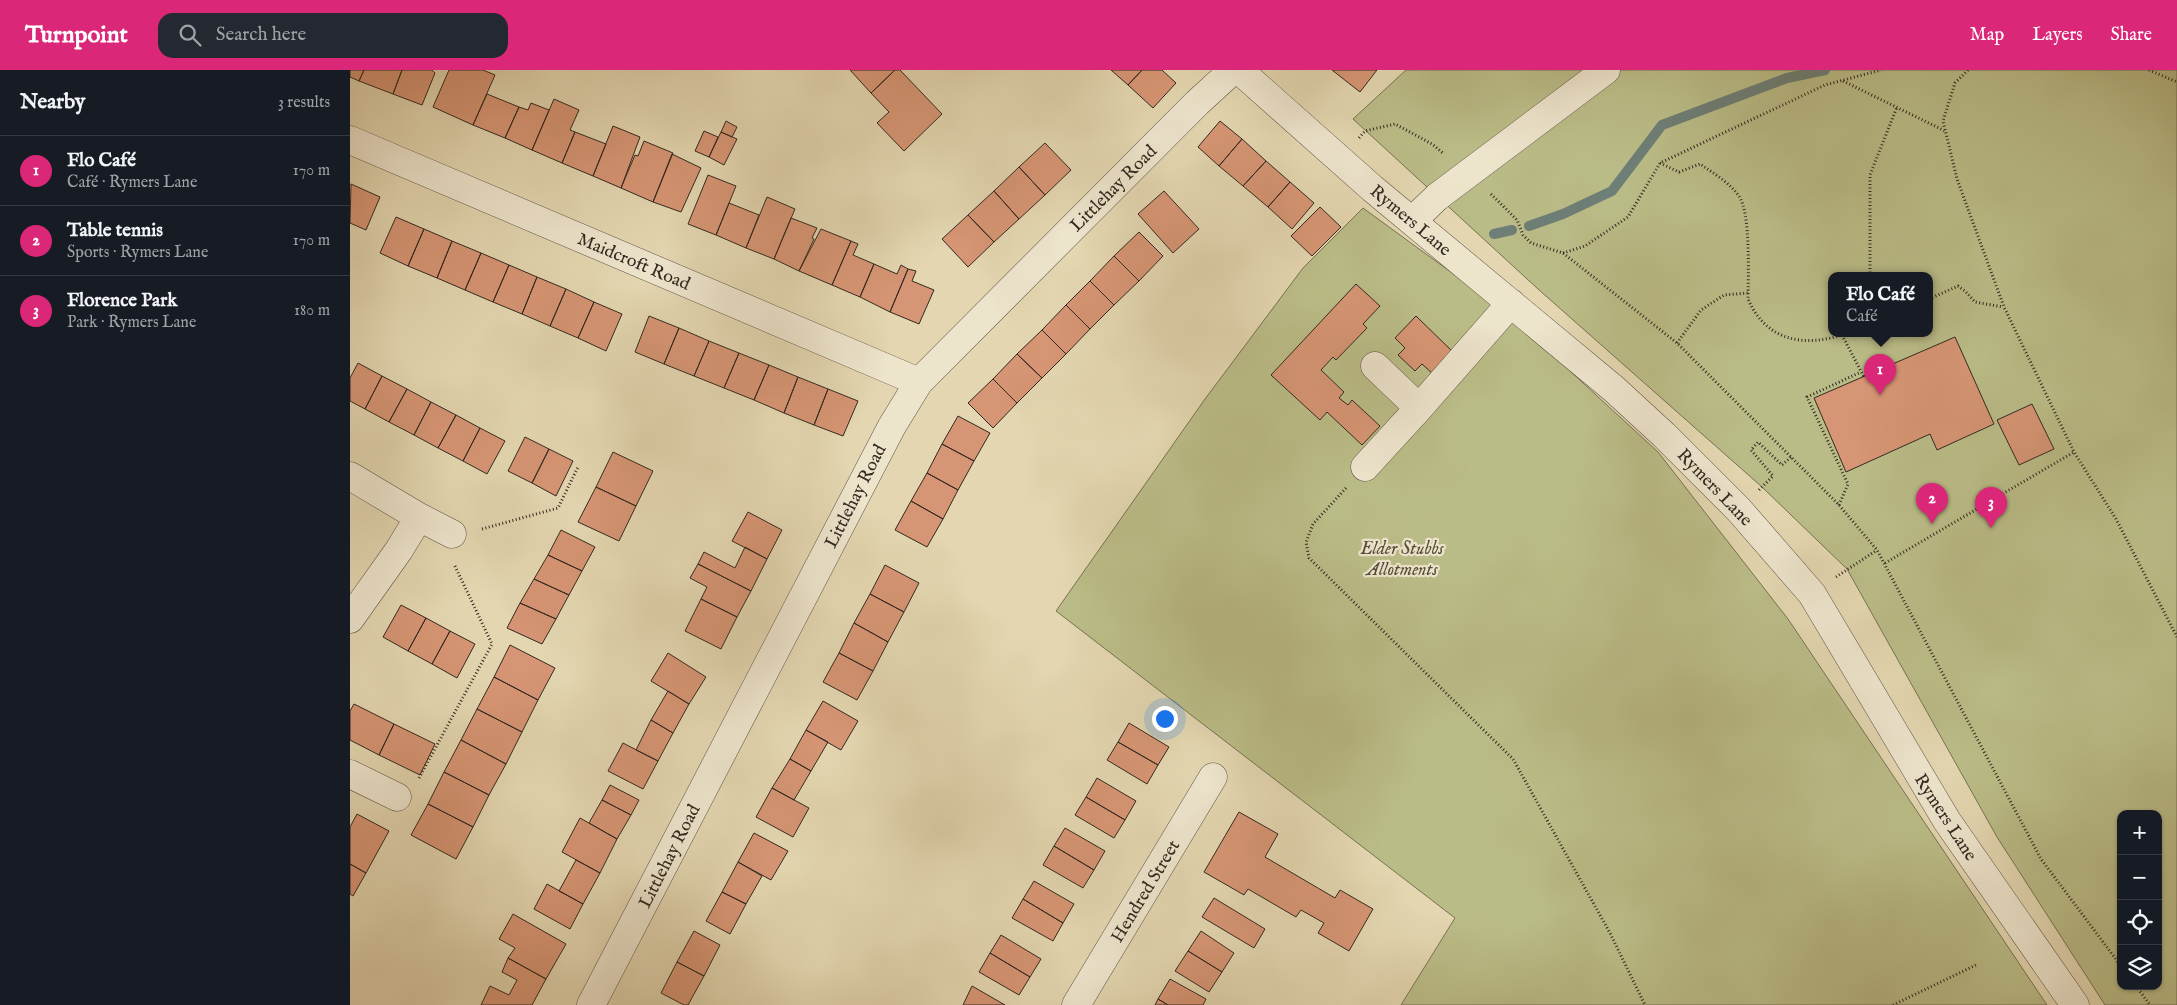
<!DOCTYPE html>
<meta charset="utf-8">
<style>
:root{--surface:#171b24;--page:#242831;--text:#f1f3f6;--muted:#9ea1a6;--line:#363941;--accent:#db2777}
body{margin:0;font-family:"IM FELL English",serif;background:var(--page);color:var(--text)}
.controls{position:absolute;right:15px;bottom:15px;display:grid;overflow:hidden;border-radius:10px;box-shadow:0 1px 4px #0004}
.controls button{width:45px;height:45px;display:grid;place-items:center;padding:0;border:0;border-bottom:1px solid var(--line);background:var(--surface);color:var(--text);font:25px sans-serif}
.you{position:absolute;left:814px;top:648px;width:18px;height:18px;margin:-12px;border:4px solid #fff;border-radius:50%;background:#1a73e8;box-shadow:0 0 0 8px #1a73e833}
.badge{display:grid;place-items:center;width:32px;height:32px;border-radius:50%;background:var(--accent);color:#fff;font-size:16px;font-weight:700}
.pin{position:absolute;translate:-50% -41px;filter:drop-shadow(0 1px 2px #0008)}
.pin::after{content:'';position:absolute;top:26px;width:18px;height:15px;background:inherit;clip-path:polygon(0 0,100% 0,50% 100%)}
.popup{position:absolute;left:1478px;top:202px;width:105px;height:65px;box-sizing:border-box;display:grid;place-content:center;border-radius:10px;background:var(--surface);filter:drop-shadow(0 1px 4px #0005);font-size:16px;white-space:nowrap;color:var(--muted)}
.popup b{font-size:19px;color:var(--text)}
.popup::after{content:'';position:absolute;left:50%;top:100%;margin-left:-10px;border:10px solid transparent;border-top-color:var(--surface)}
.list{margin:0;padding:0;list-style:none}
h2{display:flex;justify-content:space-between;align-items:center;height:65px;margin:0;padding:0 20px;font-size:21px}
h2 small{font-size:16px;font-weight:400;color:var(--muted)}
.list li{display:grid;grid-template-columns:32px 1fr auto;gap:15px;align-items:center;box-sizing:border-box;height:70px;padding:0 20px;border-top:1px solid var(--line)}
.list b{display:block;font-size:19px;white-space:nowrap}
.list p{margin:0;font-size:16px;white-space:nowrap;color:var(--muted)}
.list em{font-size:16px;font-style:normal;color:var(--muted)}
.icon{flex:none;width:28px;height:28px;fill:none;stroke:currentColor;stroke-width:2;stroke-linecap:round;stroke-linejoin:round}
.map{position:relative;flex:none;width:1827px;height:935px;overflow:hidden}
header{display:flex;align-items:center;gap:30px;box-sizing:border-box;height:70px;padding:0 25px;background:var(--accent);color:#fff}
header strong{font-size:24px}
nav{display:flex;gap:28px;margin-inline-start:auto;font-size:18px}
.search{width:350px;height:45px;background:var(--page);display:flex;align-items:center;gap:12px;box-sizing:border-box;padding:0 18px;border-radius:15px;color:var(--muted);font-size:19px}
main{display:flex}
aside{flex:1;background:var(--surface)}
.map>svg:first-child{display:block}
</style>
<header>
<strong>Turnpoint</strong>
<div class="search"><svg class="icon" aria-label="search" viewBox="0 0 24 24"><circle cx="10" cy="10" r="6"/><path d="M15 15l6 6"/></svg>Search here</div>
<nav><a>Map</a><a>Layers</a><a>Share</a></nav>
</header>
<main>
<aside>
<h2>Nearby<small>3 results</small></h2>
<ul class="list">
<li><span class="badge">1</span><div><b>Flo Café</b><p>Café · Rymers Lane</p></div><em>170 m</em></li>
<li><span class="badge">2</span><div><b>Table tennis</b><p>Sports · Rymers Lane</p></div><em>170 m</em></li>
<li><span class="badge">3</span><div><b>Florence Park</b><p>Park · Rymers Lane</p></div><em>180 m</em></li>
</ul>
</aside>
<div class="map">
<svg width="1827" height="935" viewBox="0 0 1827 935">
<rect width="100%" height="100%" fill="#e3d6b0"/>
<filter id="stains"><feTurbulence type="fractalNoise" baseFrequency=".004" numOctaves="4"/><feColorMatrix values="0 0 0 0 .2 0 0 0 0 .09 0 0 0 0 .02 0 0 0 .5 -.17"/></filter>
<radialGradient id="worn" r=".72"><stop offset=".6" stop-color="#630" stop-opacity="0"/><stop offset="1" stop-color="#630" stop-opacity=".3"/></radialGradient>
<path fill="#babc87" stroke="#767254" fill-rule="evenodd" d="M1056,0H1827V935H1755L1647,767L1497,499L1412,417L1188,219L1003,49ZM1481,206H1579V264H1481ZM1771,744H1808V916H1771Z
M1013,138L1157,243L1308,382L1438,549L1697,935H1051L1105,848L706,541L855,329L953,198Z"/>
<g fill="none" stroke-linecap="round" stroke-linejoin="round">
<path stroke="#6e7f77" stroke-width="10" d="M1179,156L1213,144L1262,121L1312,55L1437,8L1475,0
M1144,164L1162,160"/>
</g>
<path fill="#d69574" stroke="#332921" d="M0,0H14L9,11L0,7Z
M14,0H52L43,24L9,11Z
M52,0H82L85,3L72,35L43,24Z
M99,0H133L145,5L123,55L83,37Z
M500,0H545L521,23Z
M545,0H550L592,44L554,81L527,53L539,42L521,23Z
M761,0H792L778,15Z
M792,0H812L826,13L803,38L778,15Z
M982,0H1027L1010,22Z
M137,24L169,37L155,68L123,55Z
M204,29L229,40L220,60L225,62L212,93L182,80Z
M181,33L199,40L182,80L155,68L169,37L178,40Z
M376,51L387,57L382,67L371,62Z
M870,51L892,69L869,96L848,77Z
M263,56L290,67L271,118L243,106Z
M354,61L368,67L359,87L345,81Z
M225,62L256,74L243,106L212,93Z
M371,62L387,69L374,95L359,87Z
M892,69L916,91L893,116L869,96Z
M294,71L323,83L303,132L271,118L285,85L288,86Z
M695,73L721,100L695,125L669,97Z
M322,84L351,98L331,142L303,132Z
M916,91L940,112L918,137L893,116Z
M669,97L695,125L669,149L644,121Z
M358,105L386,116L366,165L338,154Z
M940,112L964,133L942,159L918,137Z
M1,114L30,127L16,160L0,153Z
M644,121L669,149L644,172L618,145Z
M814,121L849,159L823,183L788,144Z
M417,127L445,139L424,189L396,178Z
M379,133L409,145L396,178L366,165Z
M970,137L991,157L962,186L941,166Z
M618,145L644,172L618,197L592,169Z
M46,147L74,159L58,196L30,183Z
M441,148L467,158L462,168L464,169L449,201L424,189Z
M74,159L102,171L87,208L58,196Z
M471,159L501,171L482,215L449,201Z
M789,162L813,186L789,211L764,186Z
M102,171L131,183L115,220L87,208Z
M501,171L508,174L503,185L524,194L510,227L482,215Z
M131,183L159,195L143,232L115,220Z
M764,186L789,211L764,235L740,211Z
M524,194L547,204L551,195L558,199L540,242L510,227Z
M159,195L187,207L172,244L143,232Z
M558,199L566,201L562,211L584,220L569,254L540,242Z
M187,207L216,219L200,256L172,244Z
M740,211L764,235L740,259L716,235Z
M1006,214L1030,236L1013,254L1017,258L986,290L983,287L971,300L994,322L989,328L998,335L1002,330L1030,356L1012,375L977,342L970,350L921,305Z
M216,219L244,232L228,268L200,256Z
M244,232L272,244L256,281L228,268Z
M716,235L740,259L716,284L692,260Z
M299,246L329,258L314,294L285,282Z
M1066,246L1104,283L1083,304L1072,294L1065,301L1048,285L1055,278L1045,268Z
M329,258L359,271L344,306L314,294Z
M692,260L716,284L692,308L667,284Z
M1605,267L1644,354L1587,380L1580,364L1496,402L1464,328Z
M359,271L389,283L374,318L344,306Z
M389,283L419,295L404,330L374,318Z
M667,284L692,308L667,333L643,309Z
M8,293L32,306L15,339L0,331V308Z
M419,295L448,307L434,343L404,330Z
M32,306L57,319L39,352L15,339Z
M448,307L478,319L464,355L434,343Z
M643,309L667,333L643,358L618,333Z
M57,319L81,332L64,365L39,352Z
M478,319L508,331L493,366L464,355Z
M81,332L106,345L88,378L64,365Z
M1682,334L1704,379L1669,395L1647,350Z
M106,345L130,358L113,391L88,378Z
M608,346L640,363L624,391L592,374Z
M130,358L155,371L137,404L113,391Z
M175,367L199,379L182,413L158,401Z
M592,374L624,391L608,420L577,403Z
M199,379L223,391L206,426L182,413Z
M263,382L303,401L286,436L246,417Z
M577,403L608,420L593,449L561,431Z
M246,417L286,436L269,471L228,452Z
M561,431L593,449L577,477L545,460Z
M398,442L432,460L417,489L382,471Z
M211,460L245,477L232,501L198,485Z
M395,477L417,489L401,521L348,494L354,482L385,498Z
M198,485L232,501L219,525L184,509Z
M348,494L401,521L387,547L351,529L357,517L340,508Z
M535,495L569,513L554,542L520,524Z
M184,509L219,525L206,549L170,533Z
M520,524L554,542L538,572L504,553Z
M351,529L387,547L371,579L335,561Z
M170,533L206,549L192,574L157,558Z
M51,535L76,548L58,581L33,567Z
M76,548L100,561L82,594L58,581Z
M504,553L538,572L523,601L489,583Z
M100,561L125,574L107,608L82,594Z
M160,575L205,598L188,630L144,607Z
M318,583L356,607L339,634L301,611Z
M489,583L523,601L507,630L473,612Z
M144,607L188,630L172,662L127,639Z
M318,621L339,634L323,663L301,650Z
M473,631L508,651L491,680L456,660Z
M4,634L44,654L29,685L0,670V641Z
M127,639L172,662L156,694L111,670Z
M301,650L323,663L308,691L286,680Z
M779,653L819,677L808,695L768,672Z
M44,654L85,674L70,705L29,685Z
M456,660L478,672L461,701L440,689Z
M111,670L156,694L139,725L94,702Z
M768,672L808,695L797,714L757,690Z
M273,673L308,691L293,719L258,701Z
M440,689L461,701L444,730L422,718Z
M94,702L139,725L123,757L78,734Z
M747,708L786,731L775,750L736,727Z
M260,715L289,730L281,745L252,730Z
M422,718L459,738L443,767L406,747Z
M736,727L775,750L764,768L725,745Z
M252,730L281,745L267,769L239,753Z
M78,734L123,757L106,789L61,765Z
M889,742L928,764L915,787L985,828L990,820L1023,839L999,881L968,863L974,853L951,840L946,847L898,819L894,825L854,802Z
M7,744L39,761L16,803L0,794V757Z
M230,748L267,769L250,803L212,782Z
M715,758L755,781L744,800L704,776Z
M404,763L438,781L421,810L388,792Z
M704,776L744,800L733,818L693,795Z
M226,790L250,803L233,834L209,821Z
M388,792L412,806L396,834L372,822Z
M0,794L16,803L3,826L0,824Z
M684,811L724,834L713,853L673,829Z
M197,814L233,834L220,859L184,839Z
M372,822L396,834L380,864L356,851Z
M864,828L915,859L904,878L852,847Z
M673,829L713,853L703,871L662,848Z
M163,844L216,874L196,909L158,888L165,878L149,869Z
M344,861L370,875L354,906L327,892Z
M851,861L884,883L872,902L838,881Z
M651,865L691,889L680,907L640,883Z
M838,881L872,902L859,922L825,901Z
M640,883L680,907L669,925L629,902Z
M158,888L196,909L182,935H131L140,916L159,925L167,910L152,902Z
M327,892L354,906L338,935H334L311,923Z
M820,909L856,929L853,935H818L808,929Z
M622,916L655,935H613Z
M808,929L818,935H805Z"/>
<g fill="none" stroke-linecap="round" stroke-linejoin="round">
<g stroke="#5f5445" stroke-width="29">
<path id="minor" d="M889,0L1023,119L1264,319L1314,365L1389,440L1462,524L1597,751L1725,935
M0,70L569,312
M1062,151L1087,127L1256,0
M1025,296L1069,338
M1015,397L1069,338L1161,233
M0,406L69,447L102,464
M0,549L49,480L69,447
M0,704L47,727
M241,935L542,356L569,312L847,33L883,0
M726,935L863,707"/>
</g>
<path stroke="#332921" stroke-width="3" stroke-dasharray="1 2.5" stroke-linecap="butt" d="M1618,0L1605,13L1593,51L1607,109L1654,237L1724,382L1766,449L1827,567
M1799,0L1827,12
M1493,11L1595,61
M1009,68L1015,61L1045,54L1082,74L1094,84
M1310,93L1329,102L1350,94C1363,103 1379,112 1389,126C1401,144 1398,205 1398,229C1416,271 1454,278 1495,264
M1141,124L1167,150L1173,165L1181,173L1213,183L1327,273L1489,435L1527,480L1691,789L1771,896
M1213,183L1235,176L1278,147L1310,93L1475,15L1531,0
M1520,206V105L1547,37
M1579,229L1608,216L1615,221L1625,232L1653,237
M1492,265L1514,307
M1327,273L1351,240L1374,225L1398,223
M996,418L963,454L956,472L959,488L1163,689L1260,863L1295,935
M1409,420L1423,406L1401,380L1408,372L1432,395L1441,387
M1489,435L1498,414L1457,327L1511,302
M132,459L208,438L228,397
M1535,493L1724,382
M1486,507L1527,480
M69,708L142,574L104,494
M1786,916L1800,935
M1543,935L1626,895"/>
<use href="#minor" stroke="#ede4cc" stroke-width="28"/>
</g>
<g text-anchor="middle" stroke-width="4.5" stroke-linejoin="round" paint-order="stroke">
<g font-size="18" fill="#332921" stroke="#ede4cc">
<text transform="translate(763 118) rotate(-45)" y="6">Littlehay Road</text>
<text transform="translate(1061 150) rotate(40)" y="6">Rymers Lane</text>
<text transform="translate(284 191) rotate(23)" y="6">Maidcroft Road</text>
<text transform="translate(1365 417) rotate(46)" y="6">Rymers Lane</text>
<text transform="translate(505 426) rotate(-63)" y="6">Littlehay Road</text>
<text transform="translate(1596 747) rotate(57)" y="6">Rymers Lane</text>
<text transform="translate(319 786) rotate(-63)" y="6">Littlehay Road</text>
<text transform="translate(795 821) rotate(-59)" y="6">Hendred Street</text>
</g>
<g font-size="18" font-style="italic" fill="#554e3a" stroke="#ede4cc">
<text x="1052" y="484">Elder Stubbs<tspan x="1052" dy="21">Allotments</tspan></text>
</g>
</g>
<rect width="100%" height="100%" filter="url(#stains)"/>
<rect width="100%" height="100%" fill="url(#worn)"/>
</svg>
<div class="controls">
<button>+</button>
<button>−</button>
<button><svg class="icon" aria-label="locate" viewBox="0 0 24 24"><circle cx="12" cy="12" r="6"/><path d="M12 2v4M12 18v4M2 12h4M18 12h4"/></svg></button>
<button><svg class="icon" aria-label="layers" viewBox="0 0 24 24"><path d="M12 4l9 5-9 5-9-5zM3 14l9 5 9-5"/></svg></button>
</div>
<div class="you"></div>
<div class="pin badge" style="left:1530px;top:325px">1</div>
<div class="popup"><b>Flo Café</b>Café</div>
<div class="pin badge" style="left:1582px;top:454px">2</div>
<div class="pin badge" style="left:1641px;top:458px">3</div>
</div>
</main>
